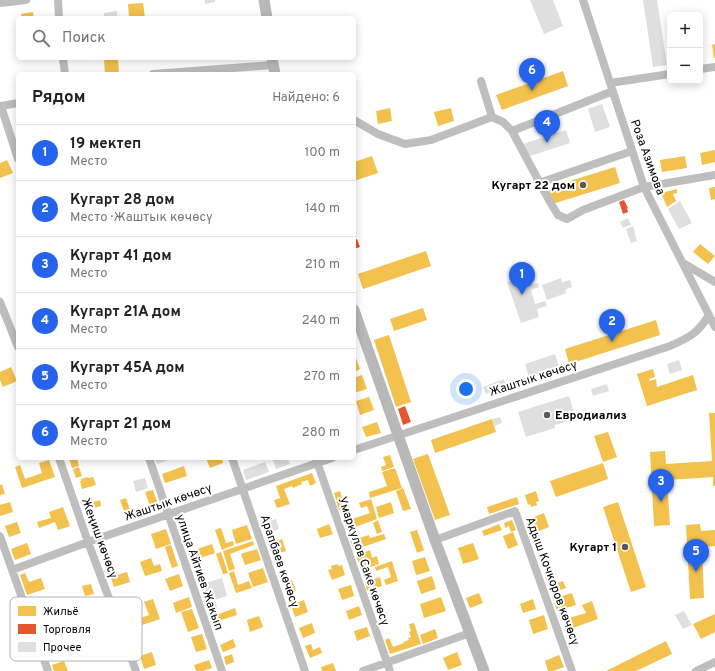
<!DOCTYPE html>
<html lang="ru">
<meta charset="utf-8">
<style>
:root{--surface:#fff;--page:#f6f6f6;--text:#222;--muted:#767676;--line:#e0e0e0;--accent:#2563eb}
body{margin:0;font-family:Overpass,sans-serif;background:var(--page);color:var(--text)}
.controls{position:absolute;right:12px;top:12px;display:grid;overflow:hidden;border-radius:6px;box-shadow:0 2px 10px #0003}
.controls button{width:36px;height:36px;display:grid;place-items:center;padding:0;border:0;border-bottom:1px solid var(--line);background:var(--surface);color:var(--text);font:20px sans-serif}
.you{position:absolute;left:466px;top:389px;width:14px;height:14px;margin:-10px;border:3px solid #fff;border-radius:50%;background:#1a73e8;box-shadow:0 0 0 6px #1a73e833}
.badge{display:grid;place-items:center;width:26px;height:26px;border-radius:50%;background:var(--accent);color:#fff;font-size:13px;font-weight:700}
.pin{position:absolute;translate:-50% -33px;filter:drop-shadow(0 1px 2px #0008)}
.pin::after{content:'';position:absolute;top:21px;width:14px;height:12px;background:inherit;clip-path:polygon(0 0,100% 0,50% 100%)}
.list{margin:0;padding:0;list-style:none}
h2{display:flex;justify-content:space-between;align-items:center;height:52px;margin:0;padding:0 16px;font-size:17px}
h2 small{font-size:13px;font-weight:400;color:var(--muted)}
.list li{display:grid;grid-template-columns:26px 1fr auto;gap:12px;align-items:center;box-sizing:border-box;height:56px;padding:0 16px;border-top:1px solid var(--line)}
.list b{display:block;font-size:15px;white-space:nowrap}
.list p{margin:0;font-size:13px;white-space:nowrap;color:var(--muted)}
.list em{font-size:13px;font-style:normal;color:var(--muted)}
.icon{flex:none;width:22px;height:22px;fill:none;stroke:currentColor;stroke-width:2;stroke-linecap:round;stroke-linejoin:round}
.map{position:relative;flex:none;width:715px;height:671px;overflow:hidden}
.search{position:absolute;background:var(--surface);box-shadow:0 2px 10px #0003;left:16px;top:16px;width:340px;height:44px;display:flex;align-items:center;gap:10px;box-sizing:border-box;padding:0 14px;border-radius:6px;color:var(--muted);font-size:15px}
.panel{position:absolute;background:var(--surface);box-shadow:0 2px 10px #0003;left:16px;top:72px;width:340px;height:388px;border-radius:6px}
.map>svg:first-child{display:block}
</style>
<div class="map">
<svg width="715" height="671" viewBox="0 0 715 671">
<rect width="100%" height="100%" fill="#fff"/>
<path fill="#f2c14e" d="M143,3L145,18H129L128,4Z
M33,12L34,18H21V14Z
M715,44V58H714L712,45Z
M118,59L119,73L105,74L104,60Z
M563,71L568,86L502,110L496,95Z
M390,108L392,121L378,124L376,111Z
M451,108L454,121L438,126L434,112Z
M715,150V162L702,165L700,153Z
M372,156L378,173L354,181V162Z
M685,156L687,168L662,172L660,160Z
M7,160L13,173L0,178V163Z
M615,167L620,183L552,204L547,188Z
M715,187V199L711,200L709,188Z
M677,189V193L673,194L676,201L667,207L661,193Z
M700,244L715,256L708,264L693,252Z
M426,251L431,266L363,289L358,274Z
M423,308L427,320L394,331L390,319Z
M656,320L660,335L569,364L565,349Z
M389,335L411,402L396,407L374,340Z
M354,358H356L360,369L354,372Z
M11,367L17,381L3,387L0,380V372Z
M653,369L655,377L649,379L650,381L656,379L657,387L693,375L697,390L647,406L637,374Z
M362,375L367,389L354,393V378Z
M369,397L374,410L360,415L356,401Z
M709,413H715V486H713V477L667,480L670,525L654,526L650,452L665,451L666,464L712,461Z
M492,419L496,432L435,453L431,440Z
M377,422L381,433L366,437L362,427Z
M608,432L617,457L603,462L594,436Z
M428,454L450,515L435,520L413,459Z
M390,455L394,467L382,471L381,467L386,465L383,457Z
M69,458H77L79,466L72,468Z
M206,458H222L223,463L210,468Z
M49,460L55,477L22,488L15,467L20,465L25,479L42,473L39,463Z
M603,463L608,479L556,497L550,481Z
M184,466L187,476L165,483L162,474Z
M79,467L82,476L76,478L73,469Z
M395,468L402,488L370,498L369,492L387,486L382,472Z
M312,473L316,483L310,486L308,480L301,482L302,484L293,488L292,486L284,489L290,504L277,508L274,500L280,498L276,486Z
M88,477V478L93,477L96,485L82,489L80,481H81V479Z
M2,484L5,494L0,495V485Z
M403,488L411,509L403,511L396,491Z
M153,490L160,510L128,522L120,500L126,498L131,513L150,506L145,492Z
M340,491L345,508L339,510L334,493Z
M536,491L539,501L536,502L537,505L531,507L530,504L528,505L525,495Z
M517,497L519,504L489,514L487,507Z
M89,498L90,503L100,500L101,506L87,510L84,499Z
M371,499L377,519L347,530L340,510L348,507L352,519L370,513L367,506L361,508L359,503Z
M10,502L13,512L0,516V505Z
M391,502L394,513L379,518L376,507Z
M618,502L646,587L631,592L603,507Z
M63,507L70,526L58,530L55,522L39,528L37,522L51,518L49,512Z
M544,513L549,527L534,533L529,519Z
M378,520L382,532L377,534L373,523Z
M512,520L516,530L511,532L509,526L505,528L504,523Z
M17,522L21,533L9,537L5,526Z
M329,524L333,534L320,538L317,529Z
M499,524L502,530L484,536L482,531Z
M700,524L701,531L715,530V546L702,547L704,598L690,599L686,525Z
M247,525L252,539L236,544L232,530Z
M221,528L226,543L233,541L234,545L222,550L215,530Z
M166,529L171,544L156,549L151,534Z
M417,530L424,550L417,553L410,532Z
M513,532L518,545L508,549L503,536Z
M384,534L386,539L354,550L350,541L369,535L370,538Z
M282,539L286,551L273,555L269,544Z
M253,541L254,545L230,554L235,569L229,571L223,551Z
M27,543L31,554L15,560L11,549Z
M473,543L479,559L463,564L458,548Z
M212,544L215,553L197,559L194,550Z
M171,545L178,566L172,568L165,547Z
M257,549L261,560L245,565L241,554Z
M370,550L372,558L377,556L379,564L361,570L356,556Z
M221,552L228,573L223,574L216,554Z
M425,557L430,571L416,575L412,561Z
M151,558L154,566L160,564L162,571L145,576L140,562Z
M392,561L398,581L386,585L384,580L391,577L388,567L376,571L375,567Z
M338,564V566L342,565L345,575L332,580L328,570L332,569L331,566Z
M263,568L268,582L253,587L248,573Z
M115,570L116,575L127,572L130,582L114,587L109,572Z
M234,571L238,585L249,581L252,588L236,593L229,573Z
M25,573L29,582L41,578L45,589L27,595L20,575Z
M179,574L183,586L170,591L165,579Z
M551,574L555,584L563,581L566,588L552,593L545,576Z
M432,576L436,589L421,594L417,581Z
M380,577L382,586L367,591L365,582Z
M292,580L296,590L287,593L283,583Z
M91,584L94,594L85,596L82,586Z
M351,585L354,596L342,600L338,589Z
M479,593L483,603L470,608L466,598Z
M572,593L576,605L557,611L553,599Z
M189,597L192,607L176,613L173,603Z
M441,597L446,611L424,618L420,604Z
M153,599L160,619L142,625L140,618L149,615L144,602Z
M533,599L536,609L523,613L520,604Z
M215,600L217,609L214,610L216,615L235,608L237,615L212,623L205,603Z
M304,600L308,612L295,617L291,605Z
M592,601L598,619L570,629L566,619L586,613L582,605Z
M359,606L362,615L349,620L346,611Z
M192,609L199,628L188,632L181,612Z
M715,614V632L701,639L693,624Z
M544,615L548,629L533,634L529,620Z
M259,616L263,627L250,632L247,620Z
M312,623L315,633L303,638L299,628Z
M414,623L421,644L390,654L385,640L389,638L393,647L404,643L403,642L409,640L408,638L411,637L409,632L411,631L409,624Z
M367,627L370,636L357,641L354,631Z
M435,629L438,638L423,644L420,635Z
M202,634L207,649L196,652L191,637Z
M233,639L236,647L223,652L220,645Z
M666,641L672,654L636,671H606Z
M311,644L313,650L320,647L322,653L310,658L305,646Z
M152,652L156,665L144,669L140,656Z
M457,652L462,665L448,670L443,658Z
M232,654L234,662L226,665L224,657Z
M559,655L564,667L553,671H548L545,661Z
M209,660L212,668L203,671H196L194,665Z
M64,661L68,671H54L52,665Z
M333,663L336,671H322L321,667Z"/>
<path fill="#e4572e" d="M624,200L628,208H627L628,212L623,214L619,202Z
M357,239L360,247L354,249V240Z
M405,406L411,422L403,425L398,409Z"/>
<path fill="#dfdfdf" d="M205,0H215V2L205,4Z
M530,0H553L563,26L544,34Z
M643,0H657L667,65L653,67Z
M117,11V18H104V13Z
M602,104L610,127L595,132L588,109Z
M566,130L570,143L527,157L523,144Z
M680,201L692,223L679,229L668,209Z
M628,218L631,225L623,228L620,222Z
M633,226L637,241L631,243L626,229Z
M526,276L529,285L538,283L539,287L531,290L535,304L545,301L547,306L537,309L539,317L521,323L507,282Z
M561,278L562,282L570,280L572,287L565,290L566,293L547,300L542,285Z
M555,354L559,367L529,377L525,364Z
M679,360L682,370L670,374L667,364Z
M504,379L506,386L486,394L483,387Z
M607,384L609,391L593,396L591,389Z
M569,396L576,419L555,425V428L526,437L518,412Z
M500,417L502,423L494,426L492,419Z
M155,458H174L157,464Z
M280,458H288L290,464L276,469L273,460Z
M265,462L269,472L246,480L243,470Z
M145,478L148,488L136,492L133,481Z
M276,519L279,529L267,534L263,523Z
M222,578L227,596L208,602L202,584Z
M684,611L692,625L683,629L675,615Z"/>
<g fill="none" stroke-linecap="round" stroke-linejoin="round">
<path stroke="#bebebe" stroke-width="8" d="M58,0L59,18
M583,0L644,187L715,327
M0,3L26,0
M63,58L65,74
M700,69L715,67
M153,74L273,65
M481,81L492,117
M610,83L670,74
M18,103L1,106L18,159
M354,120L378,134L405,144L431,140L492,117L503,122L512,131L550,202L558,215L567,219L583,210L644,187L715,175
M512,131L613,91
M539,183L632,151
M683,263L715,282
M0,302L18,347
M354,450L670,346C690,337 697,334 709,315
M59,458L88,542L136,671
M149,458L222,671
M232,458L305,671
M316,459L390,671
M0,536L48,671
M435,540L515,511L572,671
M12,570L88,542L332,458
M363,671L470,633
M696,671L715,662"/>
<path stroke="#b8b8b8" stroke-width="11" d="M264,0L267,18
M272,58L275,74
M354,310L435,540L484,671"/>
</g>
<g fill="#595959" stroke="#fff" stroke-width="1.5">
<circle cx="583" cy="185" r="4"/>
<circle cx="547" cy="415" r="4"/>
<circle cx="625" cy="547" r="4"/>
</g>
<g text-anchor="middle" stroke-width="4" stroke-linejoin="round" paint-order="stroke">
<g font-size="12" fill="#000" stroke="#fff">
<text transform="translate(648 157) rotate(70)" y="4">Роза Азимова</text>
<text transform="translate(533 378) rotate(-18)" y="4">Жаштык көчөсү</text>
<text transform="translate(168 502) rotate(-19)" y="4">Жаштык көчөсү</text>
<text transform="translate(100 538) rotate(70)" y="4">Жеңиш көчөсү</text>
<text transform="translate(280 561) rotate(71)" y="4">Арапбаев көчөсү</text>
<text transform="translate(364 561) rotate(71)" y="4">Умаркулов Саке көчөсү</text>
<text transform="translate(200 572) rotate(71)" y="4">улица Айтиев Жакып</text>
<text transform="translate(553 581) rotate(70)" y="4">Адыш Кочкоров көчөсү</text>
</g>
<g font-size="12" font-weight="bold" fill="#000" stroke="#fff" text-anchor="end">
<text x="575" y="189">Кугарт 22 дом</text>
<text x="555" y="419" text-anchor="start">Евродиализ</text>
<text x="617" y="551">Кугарт 1</text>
</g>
</g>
<rect x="10" y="597" width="132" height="64" rx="6" fill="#fff" stroke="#b2b2b2" stroke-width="1"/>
<rect x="18" y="606" width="18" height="10" fill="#f2c14e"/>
<rect x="18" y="624" width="18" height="10" fill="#e4572e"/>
<rect x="18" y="642" width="18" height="10" fill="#dfdfdf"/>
<g font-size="11" fill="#000">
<text x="43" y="615">Жильё</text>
<text x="43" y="633">Торговля</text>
<text x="43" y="651">Прочее</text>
</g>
</svg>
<div class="controls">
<button>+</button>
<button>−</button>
</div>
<div class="you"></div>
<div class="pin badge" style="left:522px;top:295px">1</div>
<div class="pin badge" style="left:612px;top:342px">2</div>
<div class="pin badge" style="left:661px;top:502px">3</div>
<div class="pin badge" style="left:547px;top:143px">4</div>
<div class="pin badge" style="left:696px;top:572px">5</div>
<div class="pin badge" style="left:532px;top:91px">6</div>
<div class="search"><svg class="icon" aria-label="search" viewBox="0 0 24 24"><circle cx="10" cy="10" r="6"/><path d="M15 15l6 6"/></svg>Поиск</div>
<section class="panel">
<h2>Рядом<small>Найдено: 6</small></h2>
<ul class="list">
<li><span class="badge">1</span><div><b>19 мектеп</b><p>Место</p></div><em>100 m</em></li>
<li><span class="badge">2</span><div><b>Кугарт 28 дом</b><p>Место · Жаштык көчөсү</p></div><em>140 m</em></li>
<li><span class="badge">3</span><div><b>Кугарт 41 дом</b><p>Место</p></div><em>210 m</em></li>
<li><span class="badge">4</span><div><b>Кугарт 21А дом</b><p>Место</p></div><em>240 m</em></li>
<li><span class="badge">5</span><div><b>Кугарт 45А дом</b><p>Место</p></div><em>270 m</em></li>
<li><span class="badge">6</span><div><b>Кугарт 21 дом</b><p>Место</p></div><em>280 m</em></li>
</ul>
</section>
</div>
